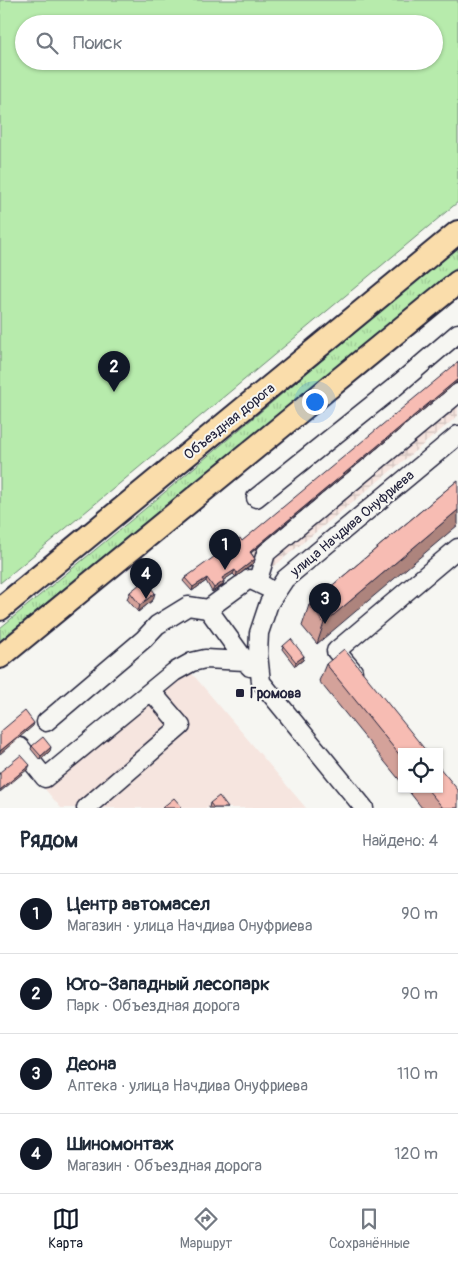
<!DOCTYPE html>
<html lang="ru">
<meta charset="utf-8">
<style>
:root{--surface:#fff;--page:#f2f2f3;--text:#1f2937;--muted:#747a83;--line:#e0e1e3;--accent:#111827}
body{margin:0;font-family:Pangolin,sans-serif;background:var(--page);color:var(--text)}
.controls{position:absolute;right:15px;bottom:15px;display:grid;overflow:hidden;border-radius:0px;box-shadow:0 1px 4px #0004}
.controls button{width:45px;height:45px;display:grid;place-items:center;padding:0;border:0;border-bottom:1px solid var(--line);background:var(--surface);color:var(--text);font:25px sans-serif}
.you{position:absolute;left:314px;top:401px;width:18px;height:18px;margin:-12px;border:4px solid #fff;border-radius:50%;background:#1a73e8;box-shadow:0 0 0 8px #1a73e833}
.badge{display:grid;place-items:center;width:32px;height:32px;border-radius:50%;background:var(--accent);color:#fff;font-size:16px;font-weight:700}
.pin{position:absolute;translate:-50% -41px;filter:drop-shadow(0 1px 2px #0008)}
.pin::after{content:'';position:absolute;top:26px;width:18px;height:15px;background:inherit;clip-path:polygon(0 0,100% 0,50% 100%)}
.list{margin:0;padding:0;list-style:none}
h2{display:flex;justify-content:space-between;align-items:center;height:65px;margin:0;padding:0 20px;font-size:21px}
h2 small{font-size:16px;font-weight:400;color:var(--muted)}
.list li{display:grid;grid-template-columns:32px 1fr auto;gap:15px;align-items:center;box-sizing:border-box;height:80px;padding:0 20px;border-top:1px solid var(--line)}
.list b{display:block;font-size:19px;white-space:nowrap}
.list p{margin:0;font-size:16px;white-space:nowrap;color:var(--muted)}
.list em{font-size:16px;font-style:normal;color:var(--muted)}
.icon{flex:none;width:28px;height:28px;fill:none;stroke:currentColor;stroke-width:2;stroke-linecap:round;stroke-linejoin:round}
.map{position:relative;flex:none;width:458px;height:808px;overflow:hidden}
.search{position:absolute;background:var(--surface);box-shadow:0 1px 4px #0004;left:15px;right:15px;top:15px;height:55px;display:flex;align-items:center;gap:12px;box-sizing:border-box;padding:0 18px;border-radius:28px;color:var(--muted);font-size:19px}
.sheet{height:385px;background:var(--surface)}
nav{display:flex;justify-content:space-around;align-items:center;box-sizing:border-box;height:70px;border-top:1px solid var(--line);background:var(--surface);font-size:14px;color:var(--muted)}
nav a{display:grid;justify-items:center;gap:2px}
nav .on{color:var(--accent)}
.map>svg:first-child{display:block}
</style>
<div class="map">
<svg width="458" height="808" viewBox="0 0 458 808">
<defs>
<pattern id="industrial-grid" width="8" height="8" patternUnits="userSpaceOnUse" patternTransform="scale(1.25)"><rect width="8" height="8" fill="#f6e5df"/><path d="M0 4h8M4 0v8" fill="none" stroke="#d3c4c0"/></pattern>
<pattern id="grass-tufts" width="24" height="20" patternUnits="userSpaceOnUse" patternTransform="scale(1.25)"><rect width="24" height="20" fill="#b7ebac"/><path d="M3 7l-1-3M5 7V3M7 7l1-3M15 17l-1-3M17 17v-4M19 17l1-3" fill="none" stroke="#9dc995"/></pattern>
</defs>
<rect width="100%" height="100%" fill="#f6f6f2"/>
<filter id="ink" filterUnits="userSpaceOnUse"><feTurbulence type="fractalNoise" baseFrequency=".02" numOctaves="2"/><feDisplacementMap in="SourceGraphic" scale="10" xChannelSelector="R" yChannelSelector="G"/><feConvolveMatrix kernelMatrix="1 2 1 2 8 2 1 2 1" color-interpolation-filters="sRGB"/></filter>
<g filter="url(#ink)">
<path fill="#f6e5df" d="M189,670L306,808H61L44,788Z"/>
<path fill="url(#industrial-grid)" d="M458,365V416L273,567L249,555Z"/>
<path fill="url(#grass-tufts)" stroke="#6c8674" d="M458,246V267L0,647V628L146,508Z"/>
<path fill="#b7ebac" stroke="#6c8674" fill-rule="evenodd" d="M0,0H458V202L0,583ZM24,24H434V61H24Z"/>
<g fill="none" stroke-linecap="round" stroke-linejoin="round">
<g stroke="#22223b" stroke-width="21">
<path id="minor" d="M256,498L396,386L458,333
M257,583L266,553L458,393
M250,667L208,609L249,579L266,587
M353,671L336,651L458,548
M46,722L144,639L157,625L188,606L208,609
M0,764L20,747L45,778L174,672L192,662L205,659L245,661
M86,808L181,726L151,691
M364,808L261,682L258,654L259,633L269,603L285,579L458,435"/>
</g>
<g stroke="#22223b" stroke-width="26">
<path id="major" d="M0,609L458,232
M0,657L458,282"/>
</g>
<use href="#minor" stroke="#f6f6f2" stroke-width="18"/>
<use href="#major" stroke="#faddab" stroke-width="22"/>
</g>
<path fill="#d4a29a" stroke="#22223b" d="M458,381L251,553L255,559L254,563L236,577L233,574L223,580L224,581L223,585L212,592L206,581L192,591L183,581L185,578L242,541Z
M458,480L317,644L302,626L309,605Z
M130,592L153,600L138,612L127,599Z
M283,646L304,656L303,660L295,666L282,649Z
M326,664L402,752V783L319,681Z
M32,746L50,751L40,760L31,749Z
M407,789H439L458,808H422Z
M210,803L228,808H209Z"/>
<path fill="#ad847d" stroke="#22223b" d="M458,379V381L248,555L250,552Z
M458,510V525L317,644L324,623Z
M255,559L254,563L236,577L237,573Z
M235,570L233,574L221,582L222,578Z
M207,578L206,581L192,591L193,587Z
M224,581L223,585L212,592L214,588Z
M155,593L153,600L138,612L140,605Z
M304,656L303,660L295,666L296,662Z
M34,723L33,726L0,754V751Z
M51,747L50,751L40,760L41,756Z
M30,765L28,769L0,792V790Z"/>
<path fill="#f7bcb3" stroke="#22223b" d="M458,362V379L250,552L255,559L237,573L235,570L222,578L224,581L214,588L207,578L193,587L185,578L240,538L242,541Z
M458,480V510L324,623L309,605Z
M145,580L155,593L140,605L130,592Z
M291,639L304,656L296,662L283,646Z
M344,649L427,752H402V758L326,664Z
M25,711L34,723L0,751V732Z
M43,737L51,747L41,756L32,746Z
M21,755L30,765L0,790V772Z
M439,767L458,790V808H443L427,789H439Z
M219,796L228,808H214L210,803Z
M174,798L181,806L179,808H162Z"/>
</g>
<rect fill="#22223b" stroke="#f6f6f2" stroke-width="2" x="235" y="688" width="10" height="10" rx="2.5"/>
<g text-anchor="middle" stroke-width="4" stroke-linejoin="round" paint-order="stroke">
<g font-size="14" fill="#22223b" stroke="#f6f6f2">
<text transform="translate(229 421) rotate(-39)" y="5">Объездная дорога</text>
<text transform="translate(352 523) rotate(-40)" y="5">улица Начдива Онуфриева</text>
</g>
<g font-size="14" font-weight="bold" fill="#22223b" stroke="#f6f6f2" text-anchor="start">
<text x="250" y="698">Громова</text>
</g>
</g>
</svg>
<div class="controls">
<button><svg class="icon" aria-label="locate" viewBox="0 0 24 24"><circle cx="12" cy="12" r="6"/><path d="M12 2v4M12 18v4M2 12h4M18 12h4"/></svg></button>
</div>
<div class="you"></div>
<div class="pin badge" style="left:225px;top:570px">1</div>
<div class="pin badge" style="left:114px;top:392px">2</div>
<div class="pin badge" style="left:325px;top:624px">3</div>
<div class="pin badge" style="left:146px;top:599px">4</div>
<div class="search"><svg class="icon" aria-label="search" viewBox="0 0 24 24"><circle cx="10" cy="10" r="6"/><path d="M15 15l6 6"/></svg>Поиск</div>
</div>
<section class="sheet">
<h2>Рядом<small>Найдено: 4</small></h2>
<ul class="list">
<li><span class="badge">1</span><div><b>Центр автомасел</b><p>Магазин · улица Начдива Онуфриева</p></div><em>90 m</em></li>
<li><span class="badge">2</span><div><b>Юго-Западный лесопарк</b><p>Парк · Объездная дорога</p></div><em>90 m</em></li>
<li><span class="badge">3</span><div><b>Деона</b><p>Аптека · улица Начдива Онуфриева</p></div><em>110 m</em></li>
<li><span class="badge">4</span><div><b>Шиномонтаж</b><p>Магазин · Объездная дорога</p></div><em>120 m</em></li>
</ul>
</section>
<nav>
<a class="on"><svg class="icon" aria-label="map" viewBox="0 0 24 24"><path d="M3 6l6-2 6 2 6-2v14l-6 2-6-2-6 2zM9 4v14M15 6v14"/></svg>Карта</a>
<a><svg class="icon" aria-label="directions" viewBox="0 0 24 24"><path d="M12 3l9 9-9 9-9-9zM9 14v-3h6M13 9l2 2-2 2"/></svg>Маршрут</a>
<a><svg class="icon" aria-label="saved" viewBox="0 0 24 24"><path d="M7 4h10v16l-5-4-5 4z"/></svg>Сохранённые</a>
</nav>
